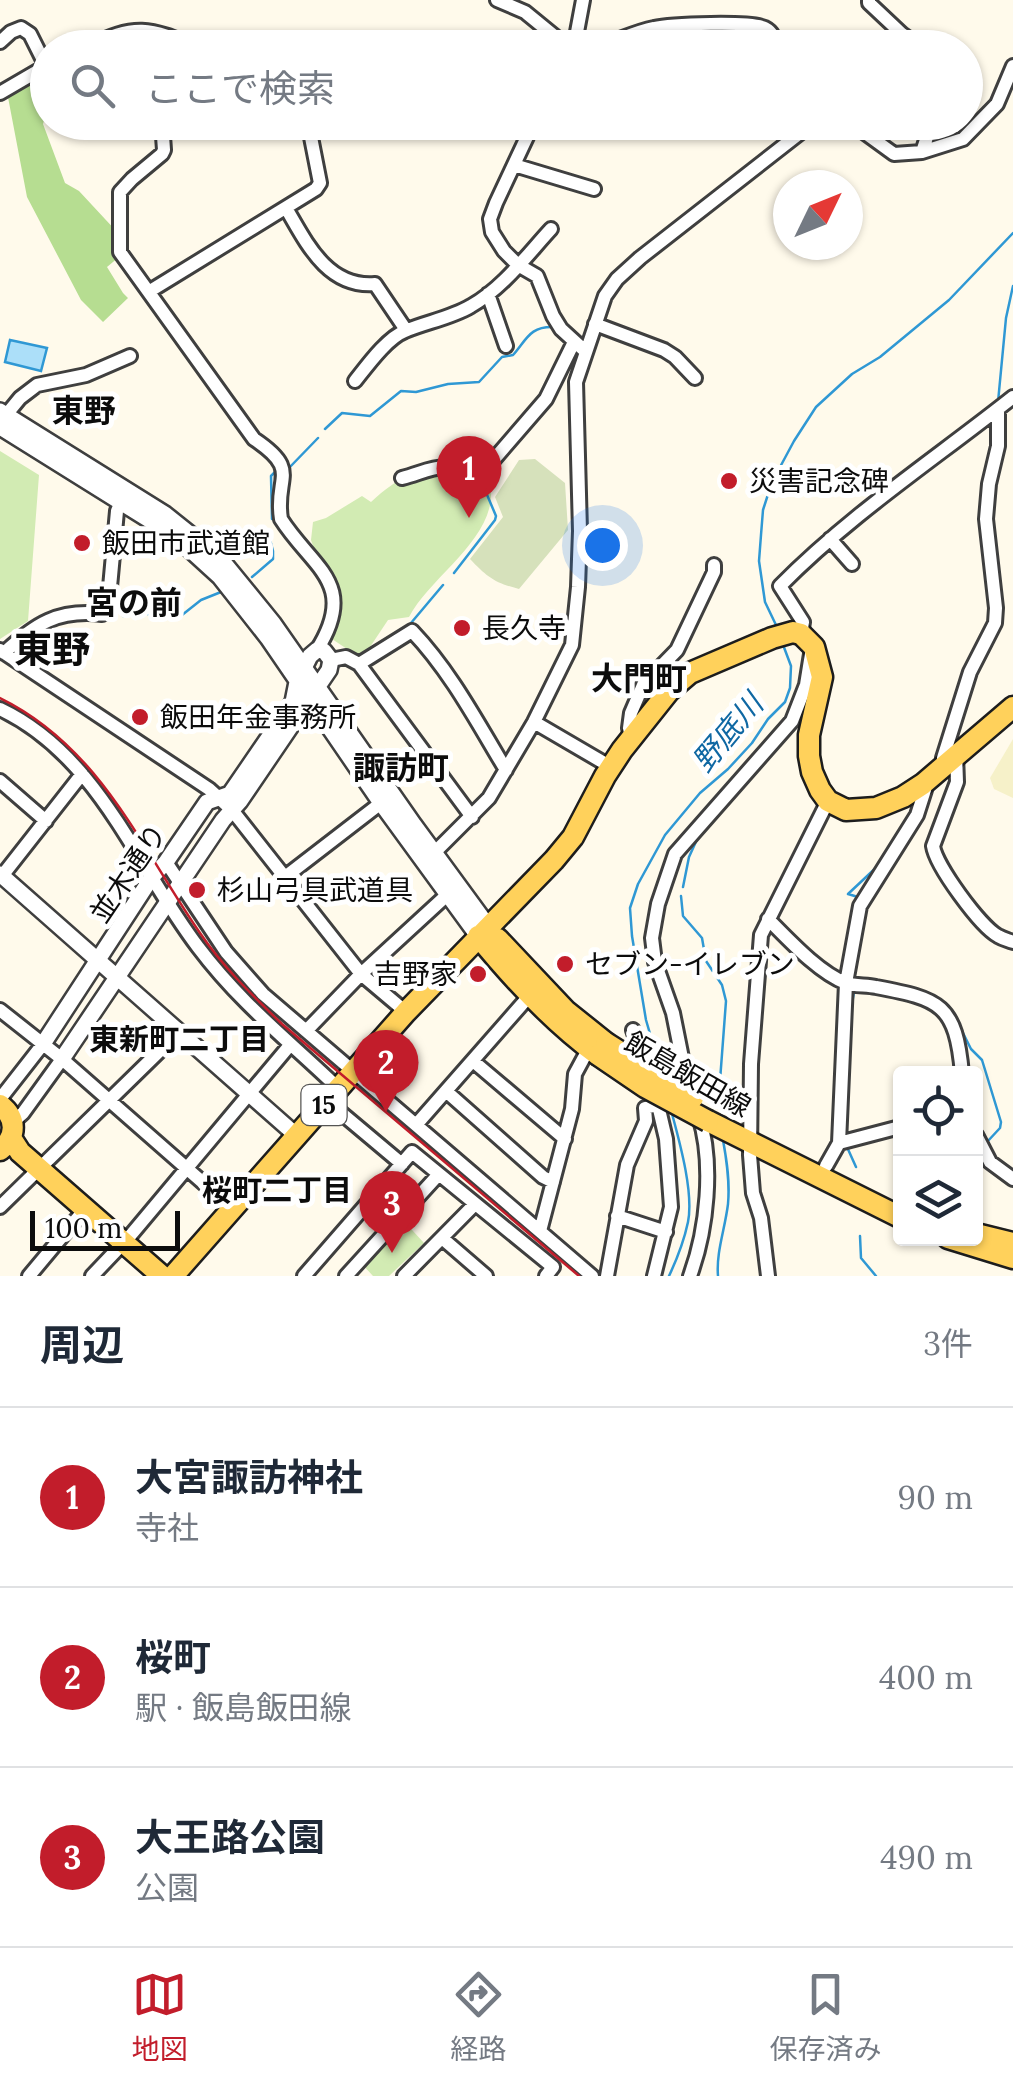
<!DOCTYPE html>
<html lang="ja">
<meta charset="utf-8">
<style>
:root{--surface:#fff;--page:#f2f2f3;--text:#1f2937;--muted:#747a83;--line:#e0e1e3;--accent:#c21d2b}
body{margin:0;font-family:Lora,"Noto Sans JP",serif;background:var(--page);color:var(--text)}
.controls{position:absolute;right:30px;bottom:30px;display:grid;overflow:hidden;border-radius:10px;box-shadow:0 2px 8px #0004}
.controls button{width:90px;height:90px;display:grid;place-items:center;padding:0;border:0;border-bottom:2px solid var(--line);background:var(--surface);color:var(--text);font:50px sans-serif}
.compass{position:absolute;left:773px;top:170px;width:90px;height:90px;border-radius:50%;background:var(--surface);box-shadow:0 2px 8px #0004;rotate:47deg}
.scale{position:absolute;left:30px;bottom:25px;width:150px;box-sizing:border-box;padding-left:10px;border:5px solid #0c0c0c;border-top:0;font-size:28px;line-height:35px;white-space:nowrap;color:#0c0c0c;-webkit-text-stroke:8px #fff;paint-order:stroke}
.you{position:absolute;left:602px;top:545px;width:35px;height:35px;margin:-25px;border:8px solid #fff;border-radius:50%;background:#1a73e8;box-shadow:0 0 0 15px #1a73e833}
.badge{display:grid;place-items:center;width:65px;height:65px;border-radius:50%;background:var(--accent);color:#fff;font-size:32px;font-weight:700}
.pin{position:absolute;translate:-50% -82px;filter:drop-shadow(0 2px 5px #0008)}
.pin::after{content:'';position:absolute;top:52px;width:35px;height:30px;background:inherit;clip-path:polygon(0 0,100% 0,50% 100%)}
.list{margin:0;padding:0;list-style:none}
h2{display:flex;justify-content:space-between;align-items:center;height:130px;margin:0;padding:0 40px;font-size:42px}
h2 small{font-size:32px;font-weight:400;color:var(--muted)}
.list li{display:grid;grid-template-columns:65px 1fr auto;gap:30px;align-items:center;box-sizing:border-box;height:180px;padding:0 40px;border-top:2px solid var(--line)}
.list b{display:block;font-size:38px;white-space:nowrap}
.list p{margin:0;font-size:32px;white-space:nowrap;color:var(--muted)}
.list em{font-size:32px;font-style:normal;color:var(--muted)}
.icon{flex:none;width:55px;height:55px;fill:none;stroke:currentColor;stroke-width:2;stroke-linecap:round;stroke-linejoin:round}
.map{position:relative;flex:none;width:1013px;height:1276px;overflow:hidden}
.search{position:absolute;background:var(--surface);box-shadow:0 2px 8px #0004;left:30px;right:30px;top:30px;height:110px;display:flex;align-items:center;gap:25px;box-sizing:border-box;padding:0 35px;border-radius:55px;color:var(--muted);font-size:38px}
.sheet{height:670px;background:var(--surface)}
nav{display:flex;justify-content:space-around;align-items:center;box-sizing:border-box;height:140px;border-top:2px solid var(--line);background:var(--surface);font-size:28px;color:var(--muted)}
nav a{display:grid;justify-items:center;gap:5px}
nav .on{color:var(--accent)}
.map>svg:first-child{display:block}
</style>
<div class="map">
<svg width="1013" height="1276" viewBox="0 0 1013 1276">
<rect width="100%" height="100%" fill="#fffaeb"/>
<path fill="#f6f1c9" d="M1013,739V798L994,789L990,778Z"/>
<path fill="#d2ebb3" d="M0,451L39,475L28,621L0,639Z
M463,459L487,476L482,488L491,492C493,540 430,577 409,617L388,620L362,659L329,637L337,614L311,540L313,522L326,518L362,496L371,502C398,477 426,462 463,459Z
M402,1219L424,1243L389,1276H373L361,1263Z"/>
<path fill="#b6dd91" d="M33,78H40L47,110L43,124L65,183L79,191L118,233L125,252L107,267L123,293L128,298L103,322L81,300L27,197L7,92Z"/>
<path fill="#d6e1bb" d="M535,459L565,483L568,530L519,589C495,583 487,577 470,559L503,517L495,497L519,460Z"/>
<path fill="#acdff9" stroke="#2f98d4" stroke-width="2.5" d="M10,340L47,348L41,371L5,362Z"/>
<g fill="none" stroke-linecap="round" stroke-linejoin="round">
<path stroke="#2f98d4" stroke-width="2.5" d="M998,402L1006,318L1013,286
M325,429L342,413L370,416L401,391L416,392L448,384L479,382L502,357L513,355C527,339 530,326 554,327
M288,469L318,438
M272,519L271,476L275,472
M454,573L495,520L496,516L485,490L494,469
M252,577L273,559V551L268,532
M123,616L142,613L177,619L201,600L221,592
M411,623L443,585
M776,625L765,602L759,561L761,535L763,510L772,482L794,441L816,407L852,374L880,357L949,300L1013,233
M683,887L689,857L699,835
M681,896L683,916L702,938L706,961L722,985L726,1001L719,1094
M858,897L848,894L881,863
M851,1009L854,992
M952,1011L971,1049L982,1060L1001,1122L1000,1128L987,1142
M660,1068L646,1020L632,936L630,908L638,884L665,835L700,793L728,769L752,743L768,719L785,702L790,688L791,666L782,642
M846,1120V1134
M847,1147L856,1167
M860,1236L861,1258L876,1276
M669,1276C677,1259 684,1241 688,1222C694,1192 679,1140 671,1110
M718,1276C716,1252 725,1229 728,1204C730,1182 727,1162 723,1140"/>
<g stroke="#3f3f3f" stroke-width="18">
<path id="minor" d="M497,0L525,12L569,48
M869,0V3L902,34L922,48
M0,42L11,32L21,28L30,34L46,66
M85,48C137,23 147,27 199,48
M574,48L583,0
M593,48C614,43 633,32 654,28C670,24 752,21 765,28C773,32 775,39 776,48
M0,93L48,65
M162,122L164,150L162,154L132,179L120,192V252L254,439C302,471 274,477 281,519C312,568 359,583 317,650
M534,122L496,203L490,219L492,232L504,251L518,265L537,276L553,316L561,329L585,351
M850,122L894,154L922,152L963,139L997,104L1013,66
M922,152L932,122
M514,165L594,189
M286,208C306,242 327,288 375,284L406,330
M150,291L316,189L320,183L308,122
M488,294L506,346
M595,324L664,350L675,357L695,378
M355,381C367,366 387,338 405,331C426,322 451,318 471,306C503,288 527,255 551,229
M6,415L20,398L37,385L86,375L130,356
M402,478C432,470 445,458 473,479H477L546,399L574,342
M830,539L852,564
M801,634L803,622L780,586C851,514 935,459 1013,397
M0,650L209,789L232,810L361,974L406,1012
M4,653C35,624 58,609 102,614L108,609L117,511L121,502
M331,660L346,657L359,664L412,631C451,672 477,722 506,770
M359,664L472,817
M0,709C99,756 136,866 198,947C241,1004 288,1040 338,1088
M534,722L611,767
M631,737L629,728L631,713L643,685L677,650L714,572V565
M956,754L957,782L933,846C936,866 980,926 998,936C1003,939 1008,940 1013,942
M944,766L943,758L970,672L995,623L996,608L986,519L989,484L998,446V409
M0,781L46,821
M435,852L489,798L534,722L572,645L578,587L580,531L576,382L605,296L617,279L640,258L814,122
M166,862L226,952L263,994L592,1276
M2,876L82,774
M285,877L381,803
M768,919C788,939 819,973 846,983C854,986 867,985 876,987C940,999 956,1004 962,1074
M0,1010L62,1059L233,1209
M633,1030L645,1065
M306,1031L361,974L447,895
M473,1061L565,1139
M447,1092L543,1177L553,1182
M693,1097L683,1063L673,1013L655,962L652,938L658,904L675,854L792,721L806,685L811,654
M0,1099L43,1044
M327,1101L402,1164
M13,1122L23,1113L62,1059
M416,1125L531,994
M976,1135L990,1162L1013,1179
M839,1143L900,1127
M826,1166L839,1143L846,983L860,906L917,815L925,790L923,784
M0,1207L179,1032
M617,1216L666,1232
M540,1231L572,1109L575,1074L589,1048
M442,1238L486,1276
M29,1276L85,1209
M92,1276L130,1236L290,1045
M304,1276L412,1152L553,1267L546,1276
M346,1276L439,1174
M404,1276L475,1204
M607,1276L627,1165L646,1121L645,1108L658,1105L653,1089
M654,1276L671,1207L666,1139L658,1105
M690,1276C707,1230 714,1164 699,1116
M768,1276L761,1218L753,1193L750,1155L751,1064L761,935L828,801"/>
</g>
<g stroke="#3f3f3f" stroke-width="20">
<path id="tertiary" d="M0,411L165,514L220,558L273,623L414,825L488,926
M0,427L154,523L186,546L220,577L268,638L381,803L478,936
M0,874L297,1136
M43,1044L152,877L166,862L207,802L230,794L293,702L297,682L310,656L317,650L324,651L331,660L329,670L240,801L223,820L62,1059"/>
</g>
<g stroke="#1d1d1d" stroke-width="25">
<path id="primary" d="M478,936C513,979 553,1022 598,1055
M498,939L566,1011L606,1043
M0,1105C17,1118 17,1137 0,1150
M708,1121L900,1217
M11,1138L20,1152L162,1276
M976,1234L1013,1243
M948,1238L1013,1258
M173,1276L406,1012L554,860L573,837L605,776L622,750L669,691L690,673L772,638L793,632L801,634L814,647L822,677L809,735V756L812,772L820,790L828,801L846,810L876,808L903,797L923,784L1013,707"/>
</g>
<use href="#minor" stroke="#fff" stroke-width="12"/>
<use href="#tertiary" stroke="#fff" stroke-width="15"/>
<use href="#primary" stroke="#ffd15b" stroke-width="20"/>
<path stroke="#c21d2b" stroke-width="2.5" d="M0,698C100,747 140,846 200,933C223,967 252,995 282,1024L579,1276"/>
<g stroke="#1d1d1d" stroke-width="25" stroke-linecap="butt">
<path id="primary-bridge" d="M606,1043L693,1098
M598,1055L645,1087L708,1121"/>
</g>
<use href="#primary-bridge" stroke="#ffd15b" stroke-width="20"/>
</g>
<g fill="#c21d2b" stroke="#fff" stroke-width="4">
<circle cx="729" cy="481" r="10"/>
<circle cx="82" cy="543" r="10"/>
<circle cx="462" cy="628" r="10"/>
<circle cx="140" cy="717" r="10"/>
<circle cx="197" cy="890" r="10"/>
<circle cx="565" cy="964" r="10"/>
<circle cx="478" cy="974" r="10"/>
</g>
<g text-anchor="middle" stroke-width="10" stroke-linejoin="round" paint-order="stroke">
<rect fill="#fff" stroke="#555" stroke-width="2.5" x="301.5" y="1085" width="45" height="40" rx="8"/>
<g font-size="25" font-weight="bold" fill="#0c0c0c">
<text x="324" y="1114">15</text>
</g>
<g font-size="28" fill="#0c0c0c" stroke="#fff" text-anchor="start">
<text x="749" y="491">災害記念碑</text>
<text x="102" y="553">飯田市武道館</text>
<text x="482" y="638">長久寺</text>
<text x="160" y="727">飯田年金事務所</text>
<text x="217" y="900">杉山弓具武道具</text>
<text x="585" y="974">セブン-イレブン</text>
<text x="458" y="984" text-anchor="end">吉野家</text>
</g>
<g font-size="28" fill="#0c0c0c" stroke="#fff">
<text transform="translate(128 873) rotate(-56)" y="10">並木通り</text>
<text transform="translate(688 1074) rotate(30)" y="10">飯島飯田線</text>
</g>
<g font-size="30" font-style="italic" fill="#0f68a3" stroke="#fff">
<text transform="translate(728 733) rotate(-50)" y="10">野底川</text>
</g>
<g font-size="30" font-weight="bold" fill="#0c0c0c" stroke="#fff">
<text x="179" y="1050">東新町二丁目</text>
<text x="277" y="1201">桜町二丁目</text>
</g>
<g font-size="32" font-weight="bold" fill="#0c0c0c" stroke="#fff">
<text x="84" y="422">東野</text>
<text x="134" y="614">宮の前</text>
<text x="639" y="690">大門町</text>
<text x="401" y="779">諏訪町</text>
</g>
<g font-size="38" font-weight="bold" fill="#0c0c0c" stroke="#fff">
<text x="52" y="663">東野</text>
</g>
</g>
</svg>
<div class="controls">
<button><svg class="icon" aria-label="locate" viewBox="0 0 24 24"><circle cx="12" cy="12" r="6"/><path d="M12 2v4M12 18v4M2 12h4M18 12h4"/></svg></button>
<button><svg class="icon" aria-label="layers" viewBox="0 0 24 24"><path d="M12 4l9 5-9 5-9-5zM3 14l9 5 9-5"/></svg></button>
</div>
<svg class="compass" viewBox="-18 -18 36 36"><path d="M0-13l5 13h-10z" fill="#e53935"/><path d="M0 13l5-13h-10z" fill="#747a83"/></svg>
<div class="scale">100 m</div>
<div class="you"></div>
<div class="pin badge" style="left:469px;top:518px">1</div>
<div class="pin badge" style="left:386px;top:1112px">2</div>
<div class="pin badge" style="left:392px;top:1253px">3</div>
<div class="search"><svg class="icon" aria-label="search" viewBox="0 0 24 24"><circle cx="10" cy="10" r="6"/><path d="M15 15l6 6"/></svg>ここで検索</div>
</div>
<section class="sheet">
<h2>周辺<small>3件</small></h2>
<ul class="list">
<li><span class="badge">1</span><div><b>大宮諏訪神社</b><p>寺社</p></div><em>90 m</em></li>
<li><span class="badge">2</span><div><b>桜町</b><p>駅 · 飯島飯田線</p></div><em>400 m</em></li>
<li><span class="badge">3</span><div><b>大王路公園</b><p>公園</p></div><em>490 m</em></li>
</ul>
</section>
<nav>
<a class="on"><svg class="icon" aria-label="map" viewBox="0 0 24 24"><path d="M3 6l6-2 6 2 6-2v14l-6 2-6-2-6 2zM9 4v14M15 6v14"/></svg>地図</a>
<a><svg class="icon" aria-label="directions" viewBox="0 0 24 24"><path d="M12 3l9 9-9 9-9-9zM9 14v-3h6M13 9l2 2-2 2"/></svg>経路</a>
<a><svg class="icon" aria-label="saved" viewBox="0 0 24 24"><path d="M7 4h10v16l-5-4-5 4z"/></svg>保存済み</a>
</nav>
